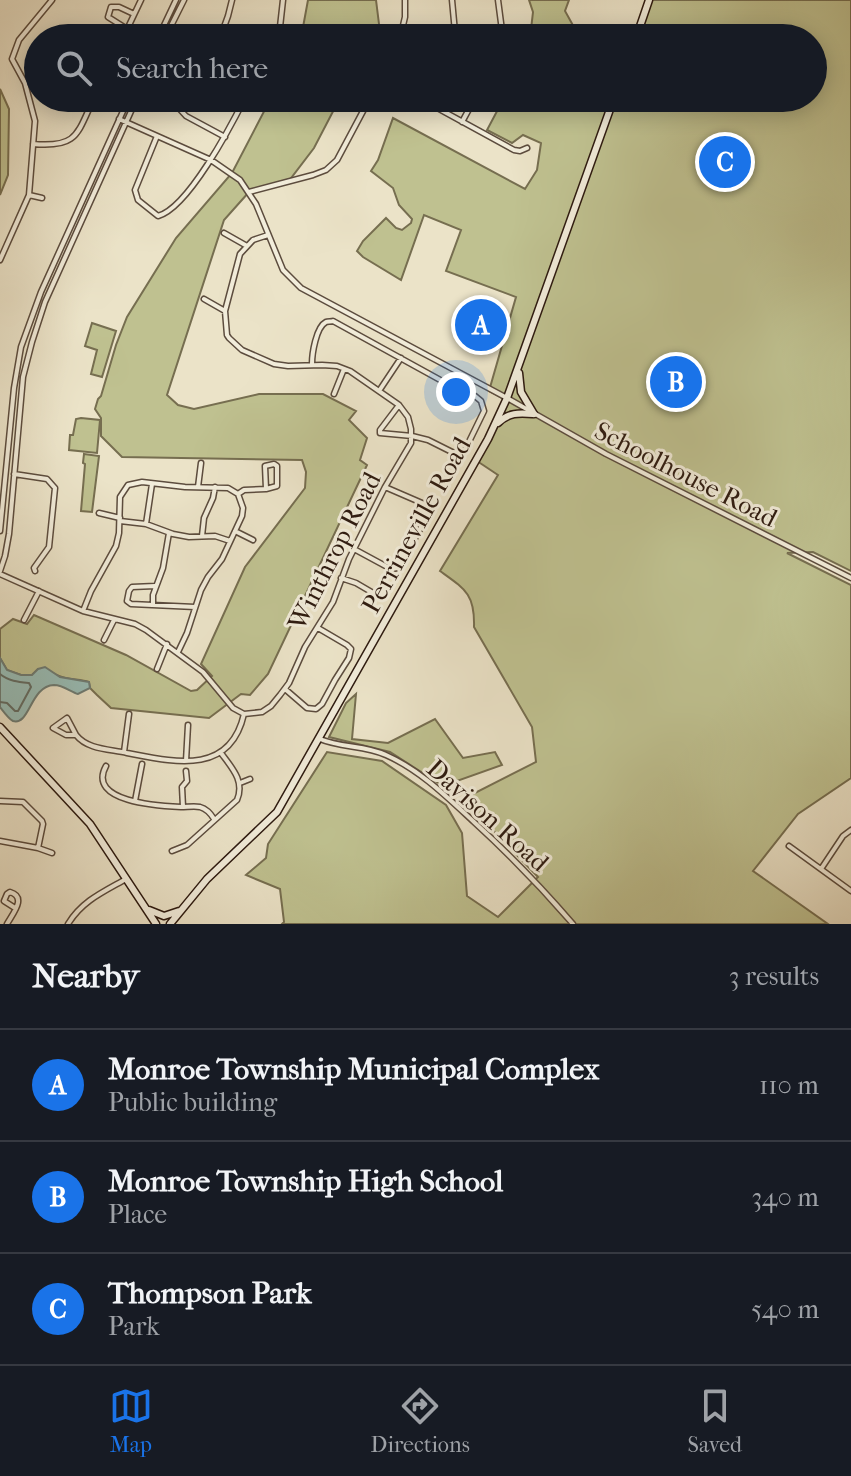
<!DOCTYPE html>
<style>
:root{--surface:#171b24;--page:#20242c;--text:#f1f3f6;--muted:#9ea1a6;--line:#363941;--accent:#1a73e8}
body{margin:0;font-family:"IM FELL French Canon",serif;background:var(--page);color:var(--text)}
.you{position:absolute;left:456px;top:392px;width:28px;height:28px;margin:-20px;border:6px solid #fff;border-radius:50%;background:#1a73e8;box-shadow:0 0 0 12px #1a73e833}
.badge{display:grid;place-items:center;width:52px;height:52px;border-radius:50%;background:var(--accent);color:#fff;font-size:26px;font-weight:700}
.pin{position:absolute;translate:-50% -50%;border:4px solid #fff;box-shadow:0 2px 8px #0006}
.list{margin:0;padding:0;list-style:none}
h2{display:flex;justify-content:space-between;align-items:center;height:104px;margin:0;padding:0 32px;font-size:34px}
h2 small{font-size:26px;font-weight:400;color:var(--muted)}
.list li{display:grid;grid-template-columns:52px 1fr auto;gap:24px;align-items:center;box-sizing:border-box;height:112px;padding:0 32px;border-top:2px solid var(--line)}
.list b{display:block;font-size:30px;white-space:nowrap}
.list p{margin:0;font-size:26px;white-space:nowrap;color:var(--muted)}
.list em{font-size:26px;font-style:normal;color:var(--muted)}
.icon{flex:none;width:44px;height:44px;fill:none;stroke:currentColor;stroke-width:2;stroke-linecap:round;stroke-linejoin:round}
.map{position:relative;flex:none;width:851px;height:924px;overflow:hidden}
.search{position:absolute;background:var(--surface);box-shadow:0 4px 20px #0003;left:24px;right:24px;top:24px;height:88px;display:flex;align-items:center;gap:20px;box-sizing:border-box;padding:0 28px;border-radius:44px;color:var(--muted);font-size:30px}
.sheet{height:440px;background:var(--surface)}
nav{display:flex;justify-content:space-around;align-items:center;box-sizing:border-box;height:112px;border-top:2px solid var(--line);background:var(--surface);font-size:22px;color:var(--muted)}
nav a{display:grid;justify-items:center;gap:4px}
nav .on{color:var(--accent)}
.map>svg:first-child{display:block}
</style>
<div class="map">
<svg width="851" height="924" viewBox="0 0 851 924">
<rect width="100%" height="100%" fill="#ebe3c8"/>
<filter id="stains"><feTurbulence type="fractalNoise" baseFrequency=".0025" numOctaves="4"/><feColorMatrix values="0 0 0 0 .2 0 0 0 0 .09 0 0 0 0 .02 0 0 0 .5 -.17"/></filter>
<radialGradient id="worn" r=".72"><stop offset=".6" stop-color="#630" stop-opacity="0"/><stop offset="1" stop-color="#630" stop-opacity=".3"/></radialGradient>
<path fill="#bfc190" stroke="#766e50" stroke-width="2" d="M308,0H376L379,24L371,38H301Z
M529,0H569L565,11L580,38H530L533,12Z
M649,0H851V571L813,552L787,553L851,585V778L798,814L753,871L828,924H282L284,922L280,889L246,875L266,858L268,844L327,752L382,761L446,805L462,833L467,896L498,917L538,877L463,799L536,762L532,727L474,627C475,594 465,589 440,571L498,475L477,461L506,400L489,391L516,297L446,271L461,230L424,215L401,280L363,257L357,251L363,241L386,218L396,228L402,230L411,223L412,219L399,205L393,188L371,171L378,160L393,118L525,189L537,170L541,143L523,135L512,143L487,130L504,98H813V38H635Z
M0,89L9,109L8,175L0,195Z
M271,98H340L314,148L288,182L249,192L224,220L167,395L178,405L194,409L259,394H323L356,411L349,420L367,438L360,460L367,465L268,674L250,695L241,694L209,718L111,708L97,695L90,688L89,682C80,679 68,680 59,676C49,672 50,671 38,669L32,675H21L7,670L0,658V629L13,619L27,624L34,615L126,655L191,691L197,690L212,676L201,664L245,567L305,488L306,472L302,460L122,457L101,436V418L95,409L98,399L101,396L116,345L127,317L176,238L232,173Z
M92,323L116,331L102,377L91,374L97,350L85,346Z
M81,418L100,420L97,453L69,450L70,435H73L76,419Z
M84,454L99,456L92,512L81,511L85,464L83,463Z
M356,694L352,739L388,743L435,719L463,758L495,752L502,765L443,786L390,752L329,737L346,703Z"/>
<path fill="#98beb8" stroke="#6d7c75" stroke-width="2" d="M0,658L7,670L21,675H32L38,669L45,667L60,677L89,682L90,688L78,694C71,692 63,685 54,685C30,686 30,726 13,721C9,719 3,711 0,707Z"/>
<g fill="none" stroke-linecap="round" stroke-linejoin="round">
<path stroke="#626c64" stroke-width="2" d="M0,674C8,681 19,682 29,683L31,687L18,711H15L7,703L0,702"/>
<g stroke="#5c4c3e" stroke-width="7">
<path id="street" d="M452,0L455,32L453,38
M498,0L503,38
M127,29L108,17L111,7H119L134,14
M123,38L141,0
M158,38L176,0
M165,38L184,0
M220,38L228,16L232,0
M274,38L280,27L283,0
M400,38L405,17V0
M175,98L174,103L186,116L225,137
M419,98L514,150L520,151L527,148
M119,119L211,160L240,180L256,204L283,270L301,288L507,398L606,454L851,578
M462,122L475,98
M157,136L135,190L138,200L158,216C188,208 231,126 245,98
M33,144C78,148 77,134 94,98
M249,192L313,175L326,170L337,160L370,98
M29,195L42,198
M224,233L247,246
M0,260L29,195L35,121L25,83L12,59L19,40L52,0
M204,299L225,311
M312,364C312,354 316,327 326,322C328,321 331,322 333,321L453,387L475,396L481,401L484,411L465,450L456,454L428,440L412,436L380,433V430L399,405
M379,391L401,358
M334,394L344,369
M274,464L277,466V486L266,489L265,466Z
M14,474L47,479L55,488L49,547L34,568L35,571
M198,487L201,463
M238,494L244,490L266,489
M99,513L120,518
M120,521L146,524L173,534L189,537L215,536L230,541
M146,524L152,484
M0,531L14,388L21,347L41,292L129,98
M235,531L253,540
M202,536L204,518L213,498L215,487
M354,549L391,569L398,568L427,517V508L422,503L385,487
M0,571L5,556L9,534L23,377L32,342L45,302L137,98
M0,574L83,611L135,624L146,630L203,672L233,708L244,714L262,712L271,706L280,695L289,683L305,647L333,602L349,559L385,487L411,443V429L408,417L399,405L350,371L337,366L322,365L288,366L274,364L242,350L229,338L227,335L225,311L240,254L253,240L268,235
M341,578L356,583L380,597
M155,586L132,587L129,591L127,601L131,604L195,607
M153,605V595L163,568L169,533
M83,611L91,591L116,546L119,533L120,497L128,485L142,482L185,487L228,488L238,494L243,508L242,516L222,559L208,577L201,590L187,633L178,652
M24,620L39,591
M104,640L114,620
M157,669L167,644
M285,689L307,708L316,709L322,704L335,680L349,658L351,649L347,645L318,628
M67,718L76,735H66L53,728Z
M76,735C88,750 110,749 127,753C174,762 230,776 244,714
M320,739C341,748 365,745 386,755C420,770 447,797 474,822C509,854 542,888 573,924
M124,752L129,714
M186,761L188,725
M106,766C86,802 159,806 181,807C187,807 195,806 200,807C207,809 211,814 214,819
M240,783L250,779
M0,801L23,802L42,821L43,824L38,848
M135,801L142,764
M183,807L182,787L187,781L186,771
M0,841L38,848L52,853
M789,846L851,891
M172,851L187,845L237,800C245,781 232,768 221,753
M821,869L843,836L851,830
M7,924C13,913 27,897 10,892L7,894L4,901L15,908
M68,924C82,901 103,892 126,879"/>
</g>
<g stroke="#2d1a10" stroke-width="9">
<path id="secondary" d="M636,38L649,0
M519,373L521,392L534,414
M498,423C509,412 519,413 534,414
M0,727L90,824L156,924
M149,910L164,916L179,911
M170,924L207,879L277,812L488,439L507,398L614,98"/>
</g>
<use href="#street" stroke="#f2eddb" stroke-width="4"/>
<use href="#secondary" stroke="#f2eddb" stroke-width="6"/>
</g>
<g text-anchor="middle" stroke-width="6" stroke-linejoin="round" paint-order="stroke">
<g font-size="26" fill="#2d1a10" stroke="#f2eddb">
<text transform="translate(686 474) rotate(27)" y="9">Schoolhouse Road</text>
<text transform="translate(416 525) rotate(-61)" y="9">Perrineville Road</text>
<text transform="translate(334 551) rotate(-63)" y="9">Winthrop Road</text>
<text transform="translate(488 815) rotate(42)" y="9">Davison Road</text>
</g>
</g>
<rect width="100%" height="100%" filter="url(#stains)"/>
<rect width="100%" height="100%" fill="url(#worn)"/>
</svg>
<div class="you"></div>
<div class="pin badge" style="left:481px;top:325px">A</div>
<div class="pin badge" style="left:676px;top:382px">B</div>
<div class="pin badge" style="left:725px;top:162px">C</div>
<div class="search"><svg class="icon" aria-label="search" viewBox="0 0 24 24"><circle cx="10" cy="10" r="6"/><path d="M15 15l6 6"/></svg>Search here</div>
</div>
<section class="sheet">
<h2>Nearby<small>3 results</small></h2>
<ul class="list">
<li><span class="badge">A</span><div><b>Monroe Township Municipal Complex</b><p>Public building</p></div><em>110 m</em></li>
<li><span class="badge">B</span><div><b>Monroe Township High School</b><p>Place</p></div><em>340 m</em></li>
<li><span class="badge">C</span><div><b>Thompson Park</b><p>Park</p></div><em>540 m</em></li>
</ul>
</section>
<nav>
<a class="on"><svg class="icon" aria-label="map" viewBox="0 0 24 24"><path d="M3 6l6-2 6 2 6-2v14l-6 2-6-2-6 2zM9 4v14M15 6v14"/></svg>Map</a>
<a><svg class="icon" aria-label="directions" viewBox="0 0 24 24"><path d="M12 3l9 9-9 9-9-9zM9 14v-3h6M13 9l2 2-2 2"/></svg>Directions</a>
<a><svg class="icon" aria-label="saved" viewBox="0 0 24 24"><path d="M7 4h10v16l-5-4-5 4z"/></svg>Saved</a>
</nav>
